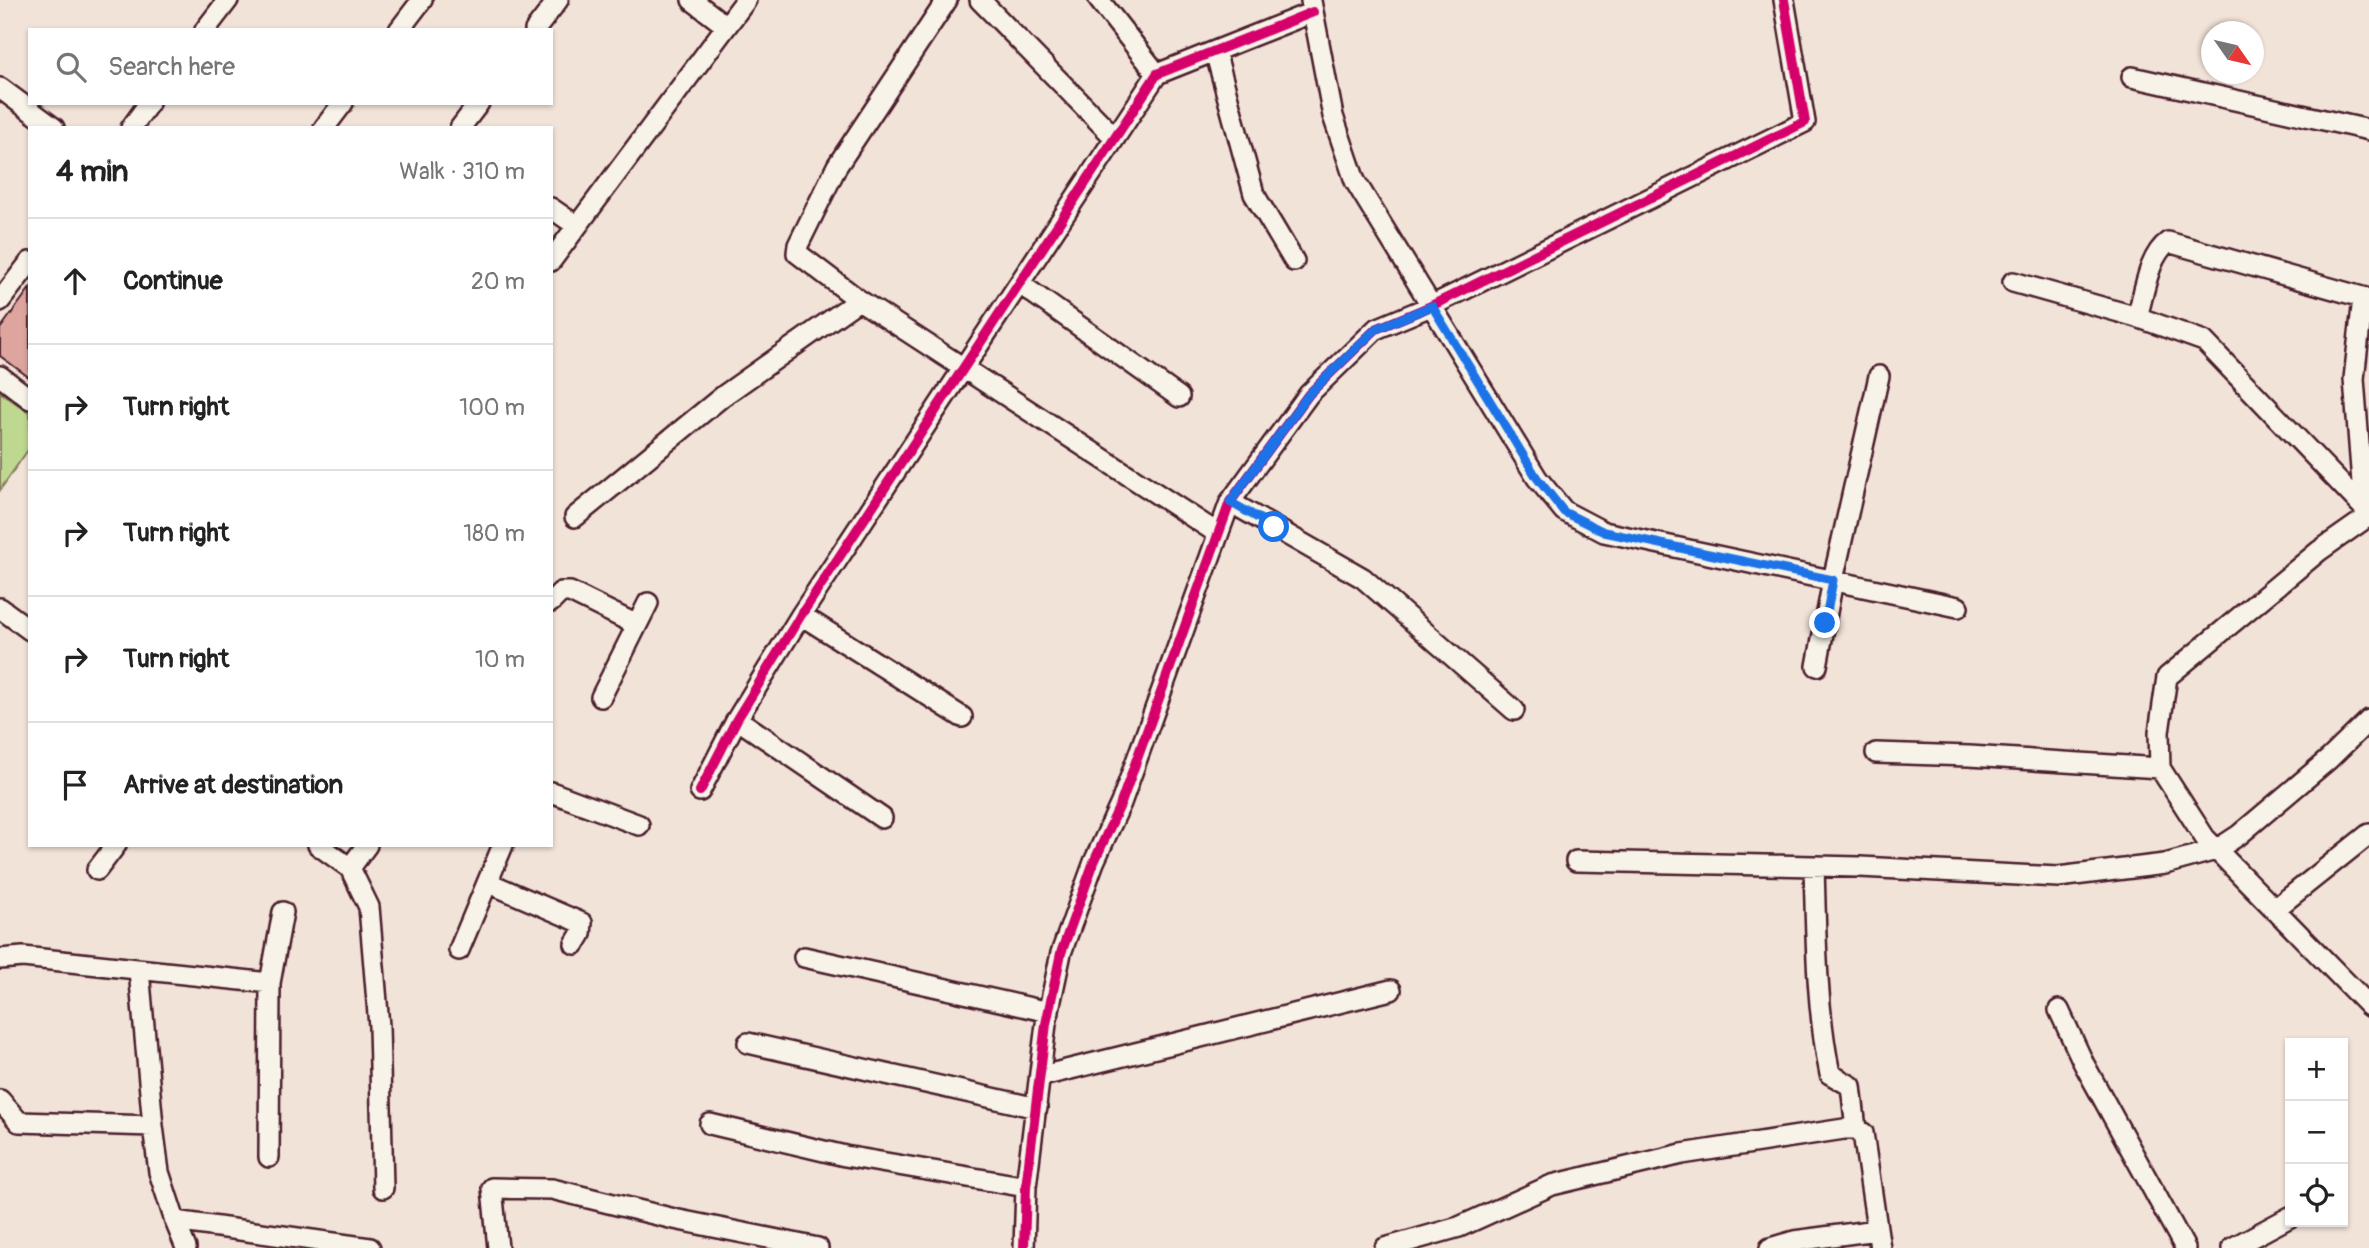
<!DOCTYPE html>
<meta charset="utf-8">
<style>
:root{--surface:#fff;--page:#f2f2f2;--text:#222;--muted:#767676;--line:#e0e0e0}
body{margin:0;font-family:Pangolin,sans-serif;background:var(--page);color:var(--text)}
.controls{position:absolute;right:21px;bottom:21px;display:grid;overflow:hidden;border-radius:0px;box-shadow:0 2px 5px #0004}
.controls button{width:63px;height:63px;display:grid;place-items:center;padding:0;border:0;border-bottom:2px solid var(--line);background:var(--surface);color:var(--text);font:35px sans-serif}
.compass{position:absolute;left:2201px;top:21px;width:63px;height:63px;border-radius:50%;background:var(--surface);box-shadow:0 2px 5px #0004;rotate:124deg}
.stop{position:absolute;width:21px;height:21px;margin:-16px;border:5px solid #1a73e8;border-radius:50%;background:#fff}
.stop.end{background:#1a73e8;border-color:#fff;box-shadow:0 2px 7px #0008}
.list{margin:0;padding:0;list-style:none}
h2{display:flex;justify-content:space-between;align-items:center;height:91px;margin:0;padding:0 28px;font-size:30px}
h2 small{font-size:23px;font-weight:400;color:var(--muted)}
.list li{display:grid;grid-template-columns:46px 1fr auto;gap:21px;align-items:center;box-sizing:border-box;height:126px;padding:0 28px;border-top:2px solid var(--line)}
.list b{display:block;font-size:26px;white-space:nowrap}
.list em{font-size:23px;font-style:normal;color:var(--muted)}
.icon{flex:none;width:38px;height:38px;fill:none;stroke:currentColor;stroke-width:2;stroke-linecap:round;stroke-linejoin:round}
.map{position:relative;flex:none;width:2369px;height:1248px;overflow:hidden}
.search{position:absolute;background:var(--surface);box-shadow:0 2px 5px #0004;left:28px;top:28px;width:525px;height:77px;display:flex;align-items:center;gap:18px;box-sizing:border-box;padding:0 24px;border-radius:0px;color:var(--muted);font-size:26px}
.panel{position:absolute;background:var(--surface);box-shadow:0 2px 5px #0004;left:28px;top:126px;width:525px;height:721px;border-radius:0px}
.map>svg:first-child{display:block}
</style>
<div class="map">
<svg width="2369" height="1248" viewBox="0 0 2369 1248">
<rect width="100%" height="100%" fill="#f2e3d9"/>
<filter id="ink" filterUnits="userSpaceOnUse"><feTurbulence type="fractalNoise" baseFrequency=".0143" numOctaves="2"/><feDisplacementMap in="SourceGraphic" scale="14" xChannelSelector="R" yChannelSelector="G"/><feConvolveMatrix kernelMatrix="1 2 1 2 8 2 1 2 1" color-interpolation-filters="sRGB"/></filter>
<g filter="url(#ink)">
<path fill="#bed88f" stroke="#847c5d" stroke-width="2" d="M0,392L30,413V447L0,490Z"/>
<path fill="#dea49e" stroke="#4a1f2b" stroke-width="2" d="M30,288V378L0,356V329Z"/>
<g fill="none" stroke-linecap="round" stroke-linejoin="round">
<g stroke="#4a1f2b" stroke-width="24">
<path id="minor" d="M692,0L726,26
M947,0L837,166L798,245L797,253L859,300L1217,533
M980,0L1115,138
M1099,0L1157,74
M1311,1L1333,116L1355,181L1537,478L1564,511L1604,532L1958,607
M205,30L228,0
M399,30L422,0
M535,30L558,0
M1215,51L1254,194L1294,261
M2132,77L2369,130
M0,88L54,128
M131,128L149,103
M324,128L343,103
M460,128L479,103
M551,208L577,226
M551,261L746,0
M2013,282L2137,317L2204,341L2362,506
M1020,284L1179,397
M2363,298L2354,379L2364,509
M0,301L30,262
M2137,317C2144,295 2148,256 2168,242L2369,299
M0,376L30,399
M1230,502L1363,578L1514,710
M2369,516L2319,551L2167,677L2159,732L2160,768L2205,838L2369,1006
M575,517L723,396L859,300
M551,602L561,592H570L637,625
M0,608L30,630
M801,615L962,717
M1817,666L1833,580L1879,376
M601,697L648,603
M737,719L882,818
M1876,753L1969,756L2160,768
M700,791L737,719L801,615L1157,74L1313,12
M551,792L639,825
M318,845L350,868L369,907L379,1026L383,1188
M1576,861L1860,867L2058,877L2165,864L2216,850L2239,835L2329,759L2369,720
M1814,866C1816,935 1816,1006 1830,1074L1851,1086L1856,1129
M350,868L367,845
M97,870L116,845
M489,883L582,923L581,934L575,944
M2275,909L2369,834
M459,950L503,845
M804,957L1049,1012
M0,959L23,957L270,983
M139,970L153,1126
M2059,1010L2084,1064L2185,1248
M748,1043L1037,1108
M1042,1076L1391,990
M0,1100L19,1122L153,1126L159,1172L175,1221L370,1248
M710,1124L845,1156L1026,1187
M269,1157L270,983L283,912
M175,1221L186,1248
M498,1248L492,1188L552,1189L674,1219L818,1248
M1024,1248L1026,1187L1046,1024L1061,953L1094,862L1121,803L1230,502L1309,394L1376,329L1431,306L1805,122L1784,0
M1385,1248L1459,1227L1552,1185L1682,1154L1844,1129H1856L1863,1133L1880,1248
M1770,1248L1794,1241L1877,1230
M2232,1248L2290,1217"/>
</g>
<use href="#minor" stroke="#f7f3e8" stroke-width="19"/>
<g stroke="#f7f3e8" stroke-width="15">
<path id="cycleway" d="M700,791L737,719L801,615L1157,74L1313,12
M1024,1248L1026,1187L1046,1024L1061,953L1094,862L1121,803L1230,502L1309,394L1376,329L1431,306L1805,122L1784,0"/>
</g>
<use href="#cycleway" stroke="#d6006c" stroke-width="10"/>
</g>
</g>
<g fill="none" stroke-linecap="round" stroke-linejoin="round" filter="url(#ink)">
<path stroke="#1a73e8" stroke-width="9" d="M1274,527L1230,502L1309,394L1359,345L1376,329L1432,306L1537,478L1564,512L1604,532L1833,580L1825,623"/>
</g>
</svg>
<div class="controls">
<button>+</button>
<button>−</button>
<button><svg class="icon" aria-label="locate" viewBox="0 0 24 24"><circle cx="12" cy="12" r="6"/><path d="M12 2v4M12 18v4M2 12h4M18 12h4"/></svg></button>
</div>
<svg class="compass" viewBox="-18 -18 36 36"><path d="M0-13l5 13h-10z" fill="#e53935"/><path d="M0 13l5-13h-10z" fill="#767676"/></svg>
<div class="stop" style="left:1274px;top:527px"></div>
<div class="stop end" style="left:1825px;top:623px"></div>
<div class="search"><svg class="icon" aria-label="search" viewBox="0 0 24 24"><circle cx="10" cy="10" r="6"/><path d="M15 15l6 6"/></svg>Search here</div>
<section class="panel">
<h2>4 min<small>Walk · 310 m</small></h2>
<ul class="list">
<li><svg class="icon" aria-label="ahead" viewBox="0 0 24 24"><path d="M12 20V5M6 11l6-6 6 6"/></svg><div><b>Continue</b></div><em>20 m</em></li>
<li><svg class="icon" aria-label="right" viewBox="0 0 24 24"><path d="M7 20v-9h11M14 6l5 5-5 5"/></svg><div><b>Turn right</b></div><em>100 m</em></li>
<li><svg class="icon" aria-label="right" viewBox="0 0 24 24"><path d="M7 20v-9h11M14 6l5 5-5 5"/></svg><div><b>Turn right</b></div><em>180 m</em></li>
<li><svg class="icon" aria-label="right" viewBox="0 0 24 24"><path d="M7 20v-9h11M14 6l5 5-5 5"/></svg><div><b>Turn right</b></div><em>10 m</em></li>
<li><svg class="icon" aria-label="arrive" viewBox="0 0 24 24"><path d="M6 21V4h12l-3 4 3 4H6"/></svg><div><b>Arrive at destination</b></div></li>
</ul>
</section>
</div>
